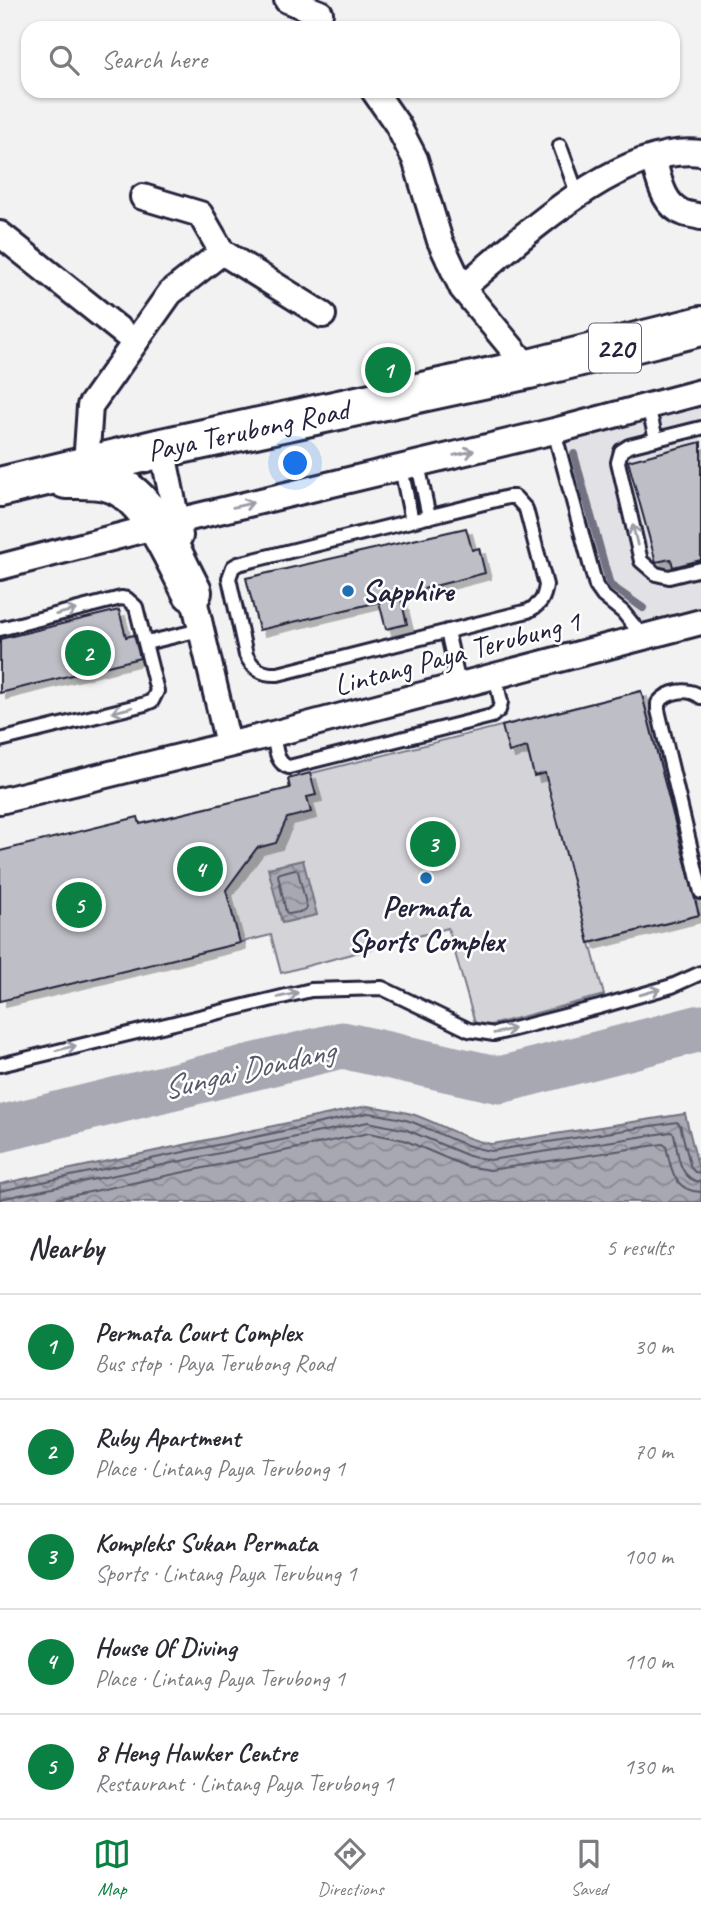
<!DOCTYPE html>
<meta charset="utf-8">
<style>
:root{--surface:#fff;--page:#f2f2f3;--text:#2b2b33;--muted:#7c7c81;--line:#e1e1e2;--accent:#0b8043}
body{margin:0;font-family:Caveat,sans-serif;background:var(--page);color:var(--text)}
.you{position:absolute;left:296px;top:464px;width:24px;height:24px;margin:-18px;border:5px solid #fff;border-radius:50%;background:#1a73e8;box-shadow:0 0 0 10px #1a73e833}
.badge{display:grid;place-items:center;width:46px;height:46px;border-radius:50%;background:var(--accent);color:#fff;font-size:23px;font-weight:700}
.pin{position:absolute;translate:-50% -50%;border:4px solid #fff;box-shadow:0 2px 7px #0006}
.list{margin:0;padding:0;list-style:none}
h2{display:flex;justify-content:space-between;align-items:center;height:91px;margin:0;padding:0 28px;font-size:30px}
h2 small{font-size:23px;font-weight:400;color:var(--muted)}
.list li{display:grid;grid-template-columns:46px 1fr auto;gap:21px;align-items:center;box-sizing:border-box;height:105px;padding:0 28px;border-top:2px solid var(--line)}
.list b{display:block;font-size:26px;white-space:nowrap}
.list p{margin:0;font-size:23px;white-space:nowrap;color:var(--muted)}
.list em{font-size:23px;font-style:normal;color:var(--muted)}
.icon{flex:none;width:38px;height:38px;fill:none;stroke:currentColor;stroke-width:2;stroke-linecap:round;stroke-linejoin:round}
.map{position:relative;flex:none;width:701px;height:1202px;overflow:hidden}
.search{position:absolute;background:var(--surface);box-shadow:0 2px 5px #0004;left:21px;right:21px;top:21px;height:77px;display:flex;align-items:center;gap:18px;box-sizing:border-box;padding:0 24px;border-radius:21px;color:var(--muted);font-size:26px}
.sheet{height:616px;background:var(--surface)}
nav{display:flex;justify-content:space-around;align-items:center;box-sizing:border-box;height:98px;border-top:2px solid var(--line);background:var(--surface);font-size:19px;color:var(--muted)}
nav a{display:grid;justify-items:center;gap:4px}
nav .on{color:var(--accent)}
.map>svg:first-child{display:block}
</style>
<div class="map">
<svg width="701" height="1202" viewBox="0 0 701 1202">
<defs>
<pattern id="water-waves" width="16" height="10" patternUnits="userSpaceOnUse" patternTransform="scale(1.75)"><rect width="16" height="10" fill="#a8a8b2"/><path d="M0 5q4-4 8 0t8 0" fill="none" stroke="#888892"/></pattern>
<filter id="shadow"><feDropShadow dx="6" dy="6" stdDeviation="0" flood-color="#0004"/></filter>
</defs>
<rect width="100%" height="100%" fill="#f2f2f3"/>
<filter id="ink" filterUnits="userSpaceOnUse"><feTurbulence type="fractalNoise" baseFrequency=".0143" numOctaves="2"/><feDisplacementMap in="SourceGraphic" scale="14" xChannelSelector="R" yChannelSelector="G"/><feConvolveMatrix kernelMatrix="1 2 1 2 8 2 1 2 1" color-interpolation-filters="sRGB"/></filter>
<g filter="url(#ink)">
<path fill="#e2e2e6" d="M701,392V622L643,637L603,596L554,431Z"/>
<path fill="#d3d3d8" stroke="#7a7a8a" stroke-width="2" d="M641,691L699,915L590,943L604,995L487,1026L475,1023L448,928L281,973L271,935L181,957L147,822L290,788L288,779Z"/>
<path fill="url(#water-waves)" stroke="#727282" stroke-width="2" d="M303,860L317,915L282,923L268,868Z
M367,1106C382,1108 397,1110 412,1114C439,1123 462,1139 491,1144L685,1114L701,1178V1202H0V1184Z"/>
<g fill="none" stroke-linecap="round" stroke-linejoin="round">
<path stroke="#58586b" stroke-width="2" d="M295,869L298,871L307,908L305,911L289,914L286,912L278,875L280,873Z
M0,1191L368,1113C383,1115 398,1117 412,1122C438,1132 462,1147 491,1151L677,1122L680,1125L691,1168L695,1172L701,1173
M0,1199L368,1122L407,1130L469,1156L490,1160L671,1132L674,1134C678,1152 678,1180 701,1182
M42,1202L369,1133L404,1140L465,1166L490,1170L663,1144L666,1146C671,1168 673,1191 701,1192"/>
<path stroke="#727282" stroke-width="8" d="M574,454L610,585L643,608"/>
<path stroke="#a8a8b2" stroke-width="47" d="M0,1129L342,1045L500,1080L701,1028"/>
</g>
<path fill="#bebec6" stroke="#22223b" stroke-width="2" filter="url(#shadow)" d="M701,442V560L673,567L671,559L656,562L628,461Z
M466,528L472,550L479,548L485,573L400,595L407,624L386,629L379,602L259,630L246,578Z
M119,610L126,637L134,635L140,658L0,693V639Z
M641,691L699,915L589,943L545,773L534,776L527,747L509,752L502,726Z
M310,773L316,795L307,797L311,812L287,818L276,843L257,848L226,890L240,943L0,1001V851L138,817L140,824L290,788L288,779Z"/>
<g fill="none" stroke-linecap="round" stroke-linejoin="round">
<g stroke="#22223b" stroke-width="18">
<path id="lane" d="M560,146L577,193
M648,406L656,439
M701,428L629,446L621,451L618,462L641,561L656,574L669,577L701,569
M554,431L596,586L603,596L623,612L643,637
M418,464L429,517
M401,468L412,521
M508,497H515L526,509L546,585C544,599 541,604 528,611L278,674C262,675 253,669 246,655L229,578L233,567L238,564Z
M0,629L121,598L127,599L136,607L157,691L152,701L145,704L0,740
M447,631L459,684
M146,643L200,630
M701,697C688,687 668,691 658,703V710L701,892
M273,734C276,746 275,763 289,767L492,716L499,710L501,702L495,675
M0,1065L311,990L382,988L469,1030L494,1034L599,1007L672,986L701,973"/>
</g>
<g stroke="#22223b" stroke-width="30">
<path id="street" d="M287,0L320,13
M374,91L397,124L415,159L440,241L462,288L529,369
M653,158C659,178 662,205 684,213C689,215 695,215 701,217
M143,197L200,214L222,252
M0,234L135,342
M462,288C521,239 619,143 701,153
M162,448L180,536
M86,465L90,406L170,293L222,252L323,315
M0,567L177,521L554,431L701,392
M189,578L228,744
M0,801L273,734L701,622"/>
</g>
<g stroke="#22223b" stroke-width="44">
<path id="primary" d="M66,479C78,479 93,478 105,481C148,490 173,557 192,592
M0,487L162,448L529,369L701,326"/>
</g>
<use href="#lane" stroke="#fff" stroke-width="12"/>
<use href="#street" stroke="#fff" stroke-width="24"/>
<use href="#primary" stroke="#fff" stroke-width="38"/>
</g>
<defs><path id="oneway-shaft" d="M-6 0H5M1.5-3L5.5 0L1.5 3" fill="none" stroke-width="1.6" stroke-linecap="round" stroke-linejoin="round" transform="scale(1.75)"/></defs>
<g stroke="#9c9ca7">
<use href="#oneway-shaft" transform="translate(464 453) rotate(-13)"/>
<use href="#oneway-shaft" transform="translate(243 505) rotate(-13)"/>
<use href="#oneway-shaft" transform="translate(635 535) rotate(-103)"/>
<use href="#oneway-shaft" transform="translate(66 612) rotate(-14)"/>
<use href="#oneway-shaft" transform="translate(122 710) rotate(166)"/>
<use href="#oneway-shaft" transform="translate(650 992) rotate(-16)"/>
<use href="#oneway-shaft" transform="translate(288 995) rotate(-13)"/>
<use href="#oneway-shaft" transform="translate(504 1031) rotate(-13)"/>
<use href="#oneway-shaft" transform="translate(66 1048) rotate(-14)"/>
</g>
</g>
<g fill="#1f6fb2" stroke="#fff" stroke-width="2.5">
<circle cx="348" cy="591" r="7"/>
<circle cx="426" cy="878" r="7"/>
</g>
<g text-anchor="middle" stroke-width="5" stroke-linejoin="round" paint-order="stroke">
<rect fill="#fff" stroke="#646476" stroke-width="2" x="589" y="323.5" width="52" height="49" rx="5"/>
<g font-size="28" font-weight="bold" fill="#22223b">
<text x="615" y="358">220</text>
</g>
<g font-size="30" fill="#22223b" stroke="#fff">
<text transform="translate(248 430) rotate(-12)" y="10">Paya Terubong Road</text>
<text transform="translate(457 653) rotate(-15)" y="10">Lintang Paya Terubung 1</text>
</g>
<g font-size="30" font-weight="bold" fill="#22223b" stroke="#fff" text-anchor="start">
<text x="362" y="601">Sapphire</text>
<text x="426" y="917" text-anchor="middle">Permata<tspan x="426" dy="34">Sports Complex</tspan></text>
</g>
<g font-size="32" font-style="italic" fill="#58586b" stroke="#fff">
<text transform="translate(248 1069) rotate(-13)" y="11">Sungai Dondang</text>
</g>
</g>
</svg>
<div class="you"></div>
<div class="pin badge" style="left:388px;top:370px">1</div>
<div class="pin badge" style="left:88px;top:653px">2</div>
<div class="pin badge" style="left:433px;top:844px">3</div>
<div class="pin badge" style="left:200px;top:869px">4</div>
<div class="pin badge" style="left:79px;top:905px">5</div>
<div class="search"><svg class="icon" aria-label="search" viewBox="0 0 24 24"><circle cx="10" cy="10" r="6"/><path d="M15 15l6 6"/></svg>Search here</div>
</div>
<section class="sheet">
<h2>Nearby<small>5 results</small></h2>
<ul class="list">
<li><span class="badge">1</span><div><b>Permata Court Complex</b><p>Bus stop · Paya Terubong Road</p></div><em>30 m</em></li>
<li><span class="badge">2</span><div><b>Ruby Apartment</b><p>Place · Lintang Paya Terubong 1</p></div><em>70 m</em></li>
<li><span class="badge">3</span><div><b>Kompleks Sukan Permata</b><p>Sports · Lintang Paya Terubung 1</p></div><em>100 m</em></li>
<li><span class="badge">4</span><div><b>House Of Diving</b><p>Place · Lintang Paya Terubong 1</p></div><em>110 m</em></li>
<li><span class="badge">5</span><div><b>8 Heng Hawker Centre</b><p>Restaurant · Lintang Paya Terubong 1</p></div><em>130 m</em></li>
</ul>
</section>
<nav>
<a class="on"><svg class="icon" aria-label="map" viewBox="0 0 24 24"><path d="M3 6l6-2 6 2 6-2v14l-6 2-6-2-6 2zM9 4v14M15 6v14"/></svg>Map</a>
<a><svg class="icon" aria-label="directions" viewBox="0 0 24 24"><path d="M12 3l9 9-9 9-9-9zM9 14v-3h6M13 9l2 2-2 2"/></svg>Directions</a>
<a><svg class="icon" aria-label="saved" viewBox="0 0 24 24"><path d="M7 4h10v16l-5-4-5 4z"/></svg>Saved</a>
</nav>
